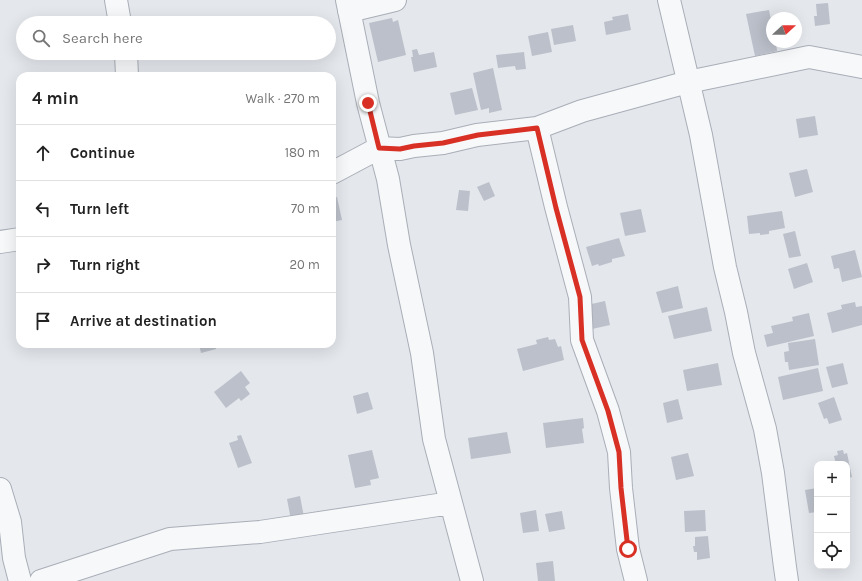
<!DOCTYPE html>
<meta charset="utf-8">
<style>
:root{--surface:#fff;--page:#f2f2f2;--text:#222;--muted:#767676;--line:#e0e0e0}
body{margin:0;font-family:Karla,sans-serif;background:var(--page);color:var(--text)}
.controls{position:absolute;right:12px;bottom:12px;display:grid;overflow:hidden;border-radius:8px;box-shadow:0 4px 16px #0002}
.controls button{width:36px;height:36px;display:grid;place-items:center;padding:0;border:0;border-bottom:1px solid var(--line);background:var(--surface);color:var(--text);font:20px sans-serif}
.compass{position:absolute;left:766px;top:12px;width:36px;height:36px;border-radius:50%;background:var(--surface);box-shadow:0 4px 16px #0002;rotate:69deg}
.stop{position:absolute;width:12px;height:12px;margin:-9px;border:3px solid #d93025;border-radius:50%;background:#fff}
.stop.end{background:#d93025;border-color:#fff;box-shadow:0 1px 4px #0008}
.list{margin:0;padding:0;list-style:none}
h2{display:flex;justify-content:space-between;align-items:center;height:52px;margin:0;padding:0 16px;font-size:17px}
h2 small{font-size:13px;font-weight:400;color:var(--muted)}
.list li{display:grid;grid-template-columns:26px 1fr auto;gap:12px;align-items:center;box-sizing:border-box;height:56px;padding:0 16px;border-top:1px solid var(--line)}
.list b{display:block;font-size:15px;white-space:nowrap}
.list em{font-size:13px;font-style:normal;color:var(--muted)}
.icon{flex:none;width:22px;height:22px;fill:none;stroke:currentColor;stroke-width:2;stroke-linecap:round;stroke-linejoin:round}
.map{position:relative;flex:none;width:862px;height:581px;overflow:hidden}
.search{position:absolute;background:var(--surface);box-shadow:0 4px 16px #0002;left:16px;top:16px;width:320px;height:44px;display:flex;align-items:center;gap:10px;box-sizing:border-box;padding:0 14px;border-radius:22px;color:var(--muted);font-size:15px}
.panel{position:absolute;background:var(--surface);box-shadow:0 4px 16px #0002;left:16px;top:72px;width:320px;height:276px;border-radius:12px}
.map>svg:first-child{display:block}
</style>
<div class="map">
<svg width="862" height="581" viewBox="0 0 862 581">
<rect width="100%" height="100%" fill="#e4e7ec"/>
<path fill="#bbc0ca" d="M828,3L830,24L815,26L814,16H817L816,4Z
M769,10L772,25V42H776L777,51L755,56L746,14Z
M628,14L631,30L606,35L604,22L613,20L612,17Z
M392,18L393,22L398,20L406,55L378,62L369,23Z
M573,25L576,41L554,45L551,29Z
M548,32L552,52L532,56L528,36Z
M417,49L419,55L434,52L437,67L414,72L411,57H413L412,50Z
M524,52L526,69L516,70L515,66L498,68L496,55Z
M493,68L502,110L489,113V108L481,110L473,73Z
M472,88L478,110L455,115L450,93Z
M815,116L818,135L799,138L796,119Z
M807,169L813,192L795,197L789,173Z
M489,182L495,196L484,201L477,187Z
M459,190L470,191L468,211L456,210Z
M337,197L342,220L332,222V198Z
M641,209L646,232L625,236L620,213Z
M782,211L785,228L769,231V234L760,235V233L749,234L747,216Z
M795,231L801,256L789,258L783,234Z
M619,238L625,256L612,259V262L599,266L598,264L592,266L586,247Z
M855,250L862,277L842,282L839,268L834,269L831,256Z
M807,263L813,282L794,289L788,269Z
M678,286L683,308L662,313L656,292Z
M605,301L610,325L592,329L587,305Z
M855,302L856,307L862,306V325L832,333L827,313L842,309L841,305Z
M707,307L712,331L674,339L668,316Z
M809,313L814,336L767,347L764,335L773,333L771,326L793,321L792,317Z
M548,337L549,340L555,339L558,347L561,346L564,360L523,371L517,349L537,344L536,340Z
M815,339L819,365L789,370L788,362H785L784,352L789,351L788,343Z
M199,344H215L216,349L201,353Z
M718,363L722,385L687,391L683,370Z
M843,363L848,384L832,388L826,367Z
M818,368L823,391L783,400L778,377Z
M241,371L250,383L245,387L250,394L241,401L239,398L226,408L214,392Z
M368,392L373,409L357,414L353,396Z
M834,397L842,420L829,424L827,418L824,419L818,403Z
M678,399L683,419L667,423L663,403Z
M583,418L584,428L582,429L584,443L546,448L543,423Z
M507,432L511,453L471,459L468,438Z
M241,435L252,463L238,468L229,443L238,440L237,436Z
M372,450L379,478L370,480L371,485L355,488L348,455Z
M843,450L844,454L847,453L852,477L847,478V464H836L834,456L838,455L837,451Z
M688,453L694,476L676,480L671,457Z
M817,488V512L809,513L805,490Z
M300,496L304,517L291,520L287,499Z
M536,510L539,531L523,533L520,513Z
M705,510L706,531L685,532L684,511Z
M562,511L565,529L549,532L545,514Z
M708,536L710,558L697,560V552H694L693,546H695V537Z
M553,561L555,581H538L536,563Z"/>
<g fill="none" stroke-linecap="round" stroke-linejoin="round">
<g stroke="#a9aeb7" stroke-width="24">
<path id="minor" d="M116,0L120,23
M347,0L368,103L388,179L399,245L422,353L434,439L472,581
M669,0L701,135L725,267L736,312L744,353L765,429L773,473L785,567L787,581
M349,11L395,0
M126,53L127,76
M537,128L556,207L580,297L582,340L608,411L619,452L621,488L628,549L636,581
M332,173L379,148L400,149L414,146L443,143L477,135L537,128L582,111L688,82L809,57L862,67
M0,242L20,239
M0,489L10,522L14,558L20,581
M41,581L170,539L260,532L451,503"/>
</g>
<use href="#minor" stroke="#f7f8fa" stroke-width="22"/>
</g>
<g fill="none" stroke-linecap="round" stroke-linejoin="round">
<path stroke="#d93025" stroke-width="5" d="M368,103L379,148L400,149L414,146L443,143L478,135L537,128L556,208L580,297L582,340L608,411L619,452L621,488L628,549"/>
</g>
</svg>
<div class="controls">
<button>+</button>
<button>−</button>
<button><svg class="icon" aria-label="locate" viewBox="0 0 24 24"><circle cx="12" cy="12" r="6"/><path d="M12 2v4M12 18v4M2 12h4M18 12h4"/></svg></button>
</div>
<svg class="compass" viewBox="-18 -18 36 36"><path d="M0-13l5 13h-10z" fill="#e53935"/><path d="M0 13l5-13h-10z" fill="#767676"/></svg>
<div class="stop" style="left:628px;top:549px"></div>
<div class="stop end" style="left:368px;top:103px"></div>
<div class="search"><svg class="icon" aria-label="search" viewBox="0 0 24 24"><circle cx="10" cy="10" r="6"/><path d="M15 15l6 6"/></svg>Search here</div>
<section class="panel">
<h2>4 min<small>Walk · 270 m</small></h2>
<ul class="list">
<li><svg class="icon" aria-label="ahead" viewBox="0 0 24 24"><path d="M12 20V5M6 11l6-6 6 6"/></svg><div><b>Continue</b></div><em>180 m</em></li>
<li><svg class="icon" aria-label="left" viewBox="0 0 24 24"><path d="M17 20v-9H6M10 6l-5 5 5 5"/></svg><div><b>Turn left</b></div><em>70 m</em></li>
<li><svg class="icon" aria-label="right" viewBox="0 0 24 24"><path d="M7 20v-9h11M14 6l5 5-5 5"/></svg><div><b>Turn right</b></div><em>20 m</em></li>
<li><svg class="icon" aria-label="arrive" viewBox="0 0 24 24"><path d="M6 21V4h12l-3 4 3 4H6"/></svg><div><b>Arrive at destination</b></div></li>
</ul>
</section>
</div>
